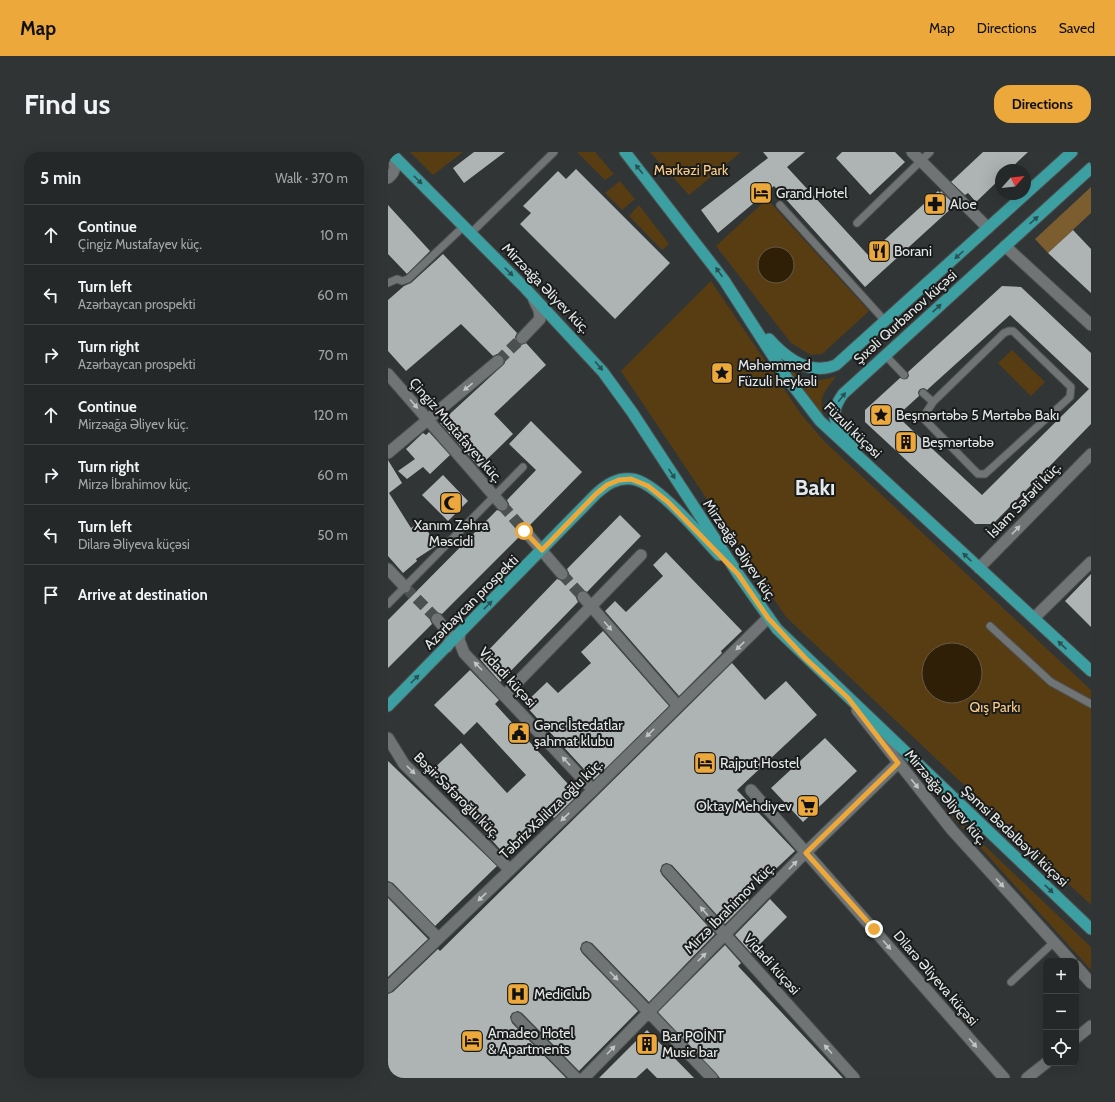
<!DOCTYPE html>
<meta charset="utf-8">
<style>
:root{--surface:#252828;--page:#313434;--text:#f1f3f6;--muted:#a3a6a8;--line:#424445;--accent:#eda83b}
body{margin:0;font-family:Cabin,sans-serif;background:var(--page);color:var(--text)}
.controls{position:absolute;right:12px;bottom:12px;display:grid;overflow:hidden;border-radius:8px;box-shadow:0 4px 16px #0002}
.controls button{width:36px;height:36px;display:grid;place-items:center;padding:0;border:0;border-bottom:1px solid var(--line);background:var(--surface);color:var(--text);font:20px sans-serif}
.compass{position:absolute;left:607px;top:12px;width:36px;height:36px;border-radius:50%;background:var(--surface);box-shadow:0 4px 16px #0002;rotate:63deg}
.stop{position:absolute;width:12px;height:12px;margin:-9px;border:3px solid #eda83b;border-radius:50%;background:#fff}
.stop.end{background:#eda83b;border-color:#fff;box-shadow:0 1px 4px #0008}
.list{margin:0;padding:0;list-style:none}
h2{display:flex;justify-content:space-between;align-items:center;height:52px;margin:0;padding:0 16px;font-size:17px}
h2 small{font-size:13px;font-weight:400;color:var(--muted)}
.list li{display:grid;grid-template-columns:26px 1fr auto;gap:12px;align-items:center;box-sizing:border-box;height:60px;padding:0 16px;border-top:1px solid var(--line)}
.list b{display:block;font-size:15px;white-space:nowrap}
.list p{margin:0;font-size:13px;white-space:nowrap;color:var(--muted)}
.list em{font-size:13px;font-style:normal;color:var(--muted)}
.icon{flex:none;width:22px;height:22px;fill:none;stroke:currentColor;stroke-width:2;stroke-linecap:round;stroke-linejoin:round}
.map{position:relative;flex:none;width:703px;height:926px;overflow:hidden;border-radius:16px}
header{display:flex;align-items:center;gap:24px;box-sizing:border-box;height:56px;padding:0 20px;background:var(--accent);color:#111}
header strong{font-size:19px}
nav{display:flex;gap:22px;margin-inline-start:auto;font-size:14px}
.intro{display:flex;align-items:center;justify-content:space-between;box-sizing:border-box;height:96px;padding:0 24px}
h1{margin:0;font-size:28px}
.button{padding:10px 18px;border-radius:16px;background:var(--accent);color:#111;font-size:14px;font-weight:700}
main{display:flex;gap:24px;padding:0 24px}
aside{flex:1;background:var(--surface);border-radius:16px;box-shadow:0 4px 16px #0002}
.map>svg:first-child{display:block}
</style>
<header>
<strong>Map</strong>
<nav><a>Map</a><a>Directions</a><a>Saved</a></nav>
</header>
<div class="intro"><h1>Find us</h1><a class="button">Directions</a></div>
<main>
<aside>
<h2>5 min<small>Walk · 370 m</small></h2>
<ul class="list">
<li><svg class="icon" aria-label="ahead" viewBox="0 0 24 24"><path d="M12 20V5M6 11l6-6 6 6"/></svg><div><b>Continue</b><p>Çingiz Mustafayev küç.</p></div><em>10 m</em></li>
<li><svg class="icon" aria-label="left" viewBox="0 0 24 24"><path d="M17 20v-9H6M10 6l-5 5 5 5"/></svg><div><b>Turn left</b><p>Azərbaycan prospekti</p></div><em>60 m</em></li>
<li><svg class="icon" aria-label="right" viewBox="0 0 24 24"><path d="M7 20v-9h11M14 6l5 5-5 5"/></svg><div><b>Turn right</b><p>Azərbaycan prospekti</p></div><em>70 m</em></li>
<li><svg class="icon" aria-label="ahead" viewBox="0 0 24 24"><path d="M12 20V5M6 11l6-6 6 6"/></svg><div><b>Continue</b><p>Mirzəağa Əliyev küç.</p></div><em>120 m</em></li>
<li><svg class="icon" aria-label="right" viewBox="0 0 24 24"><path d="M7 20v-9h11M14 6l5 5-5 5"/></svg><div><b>Turn right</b><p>Mirzə İbrahimov küç.</p></div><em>60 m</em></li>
<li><svg class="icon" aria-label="left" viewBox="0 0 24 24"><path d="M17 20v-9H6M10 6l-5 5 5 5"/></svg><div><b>Turn left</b><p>Dilarə Əliyeva küçəsi</p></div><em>50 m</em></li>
<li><svg class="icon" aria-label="arrive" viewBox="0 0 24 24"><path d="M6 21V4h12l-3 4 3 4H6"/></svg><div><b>Arrive at destination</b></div></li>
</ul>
</aside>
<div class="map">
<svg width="703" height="926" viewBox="0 0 703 926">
<rect width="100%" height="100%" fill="#313535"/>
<path fill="#583d13" d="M22,0H75L45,23Z
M189,0H207L226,22L217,28Z
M262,0H353L301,43Z
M232,29L247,47L234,58L217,41Z
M379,47L481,159L434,202L423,203L403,191L328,94Z
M251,53L281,92L274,98L241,64Z
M323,129L413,262L436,289L703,538V753L398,465L233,219Z
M624,198L657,230L643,244L610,211Z
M400,217C416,227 429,232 448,224C435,243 430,244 436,267Z
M556,655L703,795V818Z"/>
<path fill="#7c5d2f" d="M703,35V61L660,101L647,87Z"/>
<path fill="#2f1f07" stroke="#665b4a" d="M370 113a18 18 0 1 1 36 0a18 18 0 1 1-36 0Z
M534 521a30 30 0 1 1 60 0a30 30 0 1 1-60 0Z"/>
<path fill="#aeb3b3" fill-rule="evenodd" d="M86,0H117L76,31L65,16Z
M375,0H417L399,15L480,103L550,39L552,41L553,39L567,53L477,135L386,34L330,81L313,58L380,6Z
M454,0H507L517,10L482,43L448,6Z
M595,0H640L621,18H613V26L588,50L580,41L577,43L563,30Z
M188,17L282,111L227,167L132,72L143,61L135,54L170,19L178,27Z
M0,53L42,99L19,122L0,102Z
M685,78L703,97V141L660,101Z
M55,102L129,181L127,185L129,191L133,193L138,191L158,213L106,262L125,282L91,315L52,271L114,214L117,211L116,205L109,202L105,204L73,172L18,219L0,199V148L16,134L23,131Z
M614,134L633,135L703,201V272L605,372H587L477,270V258L512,226L519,227L521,224L520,220ZM622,163L701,237L594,343L509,264L531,244L530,240L532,237L536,236L539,238Z
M143,269L194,320L141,374L136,372L132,374L130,380L132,384L54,462L48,460L44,462L42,468L44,472L0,516V468L109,358L115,360L119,358L121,352L119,348L148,318L121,292Z
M41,280L62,303L42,322L35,315L19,327L10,319L27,307L18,297L35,281L38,283Z
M0,308L14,331L1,341L23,376L34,369L48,394L28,407L29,409L15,421L0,404Z
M55,323L80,349L60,369L34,343Z
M232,363L253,384L199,440L194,438L190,440L188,446L190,450L112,530L92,507L169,427L175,429L179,427L181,421L179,417Z
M278,400L354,479L333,499L334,501L291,544L217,459L227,449L238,460L275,424L265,413Z
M703,422V475L677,449Z
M215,479L281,554L206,628L136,552L159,530L170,541L203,511L193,500Z
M344,511L377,548L398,529L429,563L349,638L407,699L377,727L372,722L353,740L361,748L337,772L284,713L278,711L274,713L272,719L274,723L327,782L261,850L204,791L198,789L194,791L192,797L194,801L250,859L191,919L134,861L130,859L124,861L122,865L124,871L178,926H0V842L5,840L50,797L52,799Z
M82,518L111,548L107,552L190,643L166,666L162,662L119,705L42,620L73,591L119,641L138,623L89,570L76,583L46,553Z
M437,586L469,619L415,670L383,636Z
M0,609L109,714L47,774L5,731L0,729Z
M0,746L40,787L0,825Z
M382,747L399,765L363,801L347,783Z
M337,793L353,811L350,814L455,926H332L270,860Z
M259,878L306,926H269L259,916L248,926H211Z"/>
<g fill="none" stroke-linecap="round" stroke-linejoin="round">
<path stroke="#4c5050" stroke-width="11" stroke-dasharray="11 5.5" stroke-linecap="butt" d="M110,209L134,186
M114,353L137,379
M174,422L195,445
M17,435L49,467"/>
<g stroke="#4e5151" stroke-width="9">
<path id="service" d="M392,53L497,169
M469,71L542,0
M83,81L166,0
M0,131L9,127L14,129L20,127L76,74
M621,179H625L683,235L682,245L597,322H590L537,268L536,264L545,250L616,181Z
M497,203L516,223
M535,241L545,250
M0,452L135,315
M602,474L663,530L703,552
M623,830L666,790"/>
</g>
<g stroke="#4e5151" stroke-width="13">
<path id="minor" d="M524,0L600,76
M0,1C8,11 10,18 0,26
M617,94L703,173
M134,186L152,167L151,158L146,148
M0,222L114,353
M0,301L110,209
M137,379L174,422
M591,416L703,302
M0,417L17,435
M195,445L290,554
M646,466L703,410
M49,467L62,483V488L59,495
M72,481L71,488L76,501L205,638
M117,543L253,403
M0,586L16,612L122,718
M363,638L616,926
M279,718L466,926
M0,736L50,786
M199,796L324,926
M0,835L205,638L380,466
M129,866L188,926
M688,886L703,874
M196,926L411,707L510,611
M639,926L658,911"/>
</g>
<g stroke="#4e5151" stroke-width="13">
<path id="tertiary" d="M469,558L564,678L683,809
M688,814L703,831"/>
</g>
<g stroke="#4e5151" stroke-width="13">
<path id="primary" d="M2,0L137,136L215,220L244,260L350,422L389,477L703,777
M237,0L336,128L399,226L432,269L703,519
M381,187C398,206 422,224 448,213L684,0
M465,292C448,274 439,264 455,242L703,16
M0,554L208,342C218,333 229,325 244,327C269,330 313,384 331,403"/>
</g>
<use href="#service" stroke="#707474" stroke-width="7"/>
<use href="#minor" stroke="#707474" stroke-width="11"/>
<use href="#tertiary" stroke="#707474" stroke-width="11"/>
<use href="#primary" stroke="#3ca0a3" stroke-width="11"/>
</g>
<defs><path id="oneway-solid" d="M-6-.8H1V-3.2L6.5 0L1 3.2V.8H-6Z"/></defs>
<g fill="#285152">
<use href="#oneway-solid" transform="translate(251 17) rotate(-129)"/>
<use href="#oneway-solid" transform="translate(30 28) rotate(45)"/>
<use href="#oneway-solid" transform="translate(646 68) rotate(-42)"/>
<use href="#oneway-solid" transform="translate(571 103) rotate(138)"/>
<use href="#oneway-solid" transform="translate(121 120) rotate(45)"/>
<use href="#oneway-solid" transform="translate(331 120) rotate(-126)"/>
<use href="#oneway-solid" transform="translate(549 156) rotate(-43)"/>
<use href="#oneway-solid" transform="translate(211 214) rotate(50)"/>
<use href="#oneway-solid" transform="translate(454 245) rotate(-51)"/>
<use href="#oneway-solid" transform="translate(284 322) rotate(57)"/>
<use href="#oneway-solid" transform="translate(579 405) rotate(-137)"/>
<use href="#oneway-solid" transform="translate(100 453) rotate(-45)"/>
<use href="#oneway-solid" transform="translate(674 493) rotate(-137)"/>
<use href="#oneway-solid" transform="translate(27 527) rotate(-45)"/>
<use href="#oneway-solid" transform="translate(661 737) rotate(43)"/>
</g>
<g fill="#c2c5c5">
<use href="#oneway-solid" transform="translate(80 235) rotate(141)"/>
<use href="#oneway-solid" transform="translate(26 252) rotate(49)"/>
<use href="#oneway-solid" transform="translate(628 378) rotate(-46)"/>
<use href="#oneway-solid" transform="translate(220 474) rotate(49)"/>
<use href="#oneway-solid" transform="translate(352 494) rotate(136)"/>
<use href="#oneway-solid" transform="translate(90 514) rotate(-134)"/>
<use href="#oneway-solid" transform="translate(262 581) rotate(135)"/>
<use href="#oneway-solid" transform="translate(178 609) rotate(-133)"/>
<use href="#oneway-solid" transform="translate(23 618) rotate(45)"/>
<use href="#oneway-solid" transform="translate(527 632) rotate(51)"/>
<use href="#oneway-solid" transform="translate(177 665) rotate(136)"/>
<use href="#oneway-solid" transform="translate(405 713) rotate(-45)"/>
<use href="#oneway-solid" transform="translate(612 731) rotate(48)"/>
<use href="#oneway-solid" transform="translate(94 745) rotate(136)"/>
<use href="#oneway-solid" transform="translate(316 759) rotate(-131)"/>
<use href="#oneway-solid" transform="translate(499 793) rotate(49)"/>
<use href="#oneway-solid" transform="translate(314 805) rotate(-45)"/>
<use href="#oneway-solid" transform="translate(226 824) rotate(46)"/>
<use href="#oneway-solid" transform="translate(585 891) rotate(49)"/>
<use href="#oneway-solid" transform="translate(440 897) rotate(-132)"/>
<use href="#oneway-solid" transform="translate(223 898) rotate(-46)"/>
</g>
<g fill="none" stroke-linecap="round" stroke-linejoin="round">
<path stroke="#eda83b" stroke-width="5" d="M136,379L154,398L208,342L219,333L231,328L243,327L260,334L280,350L350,422L380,466L417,506L460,546L510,611L418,701L486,777"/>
</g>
<defs>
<g id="hotel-square" transform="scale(1.15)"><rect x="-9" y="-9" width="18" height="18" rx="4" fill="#eda83b" stroke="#1a1c1c"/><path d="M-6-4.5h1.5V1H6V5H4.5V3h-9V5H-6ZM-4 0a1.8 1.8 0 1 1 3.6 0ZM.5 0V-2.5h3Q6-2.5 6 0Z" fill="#111"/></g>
<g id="pharmacy-square" transform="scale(1.15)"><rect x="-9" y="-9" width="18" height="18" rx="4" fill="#eda83b" stroke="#1a1c1c"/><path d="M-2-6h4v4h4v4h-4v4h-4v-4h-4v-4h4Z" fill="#111"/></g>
<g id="restaurant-square" transform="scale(1.15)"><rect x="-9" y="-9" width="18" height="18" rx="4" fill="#eda83b" stroke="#1a1c1c"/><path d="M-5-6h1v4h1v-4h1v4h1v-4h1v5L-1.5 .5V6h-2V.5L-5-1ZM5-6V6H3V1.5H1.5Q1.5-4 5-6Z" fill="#111"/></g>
<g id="sight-square" transform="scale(1.15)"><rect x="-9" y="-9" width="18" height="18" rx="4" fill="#eda83b" stroke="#1a1c1c"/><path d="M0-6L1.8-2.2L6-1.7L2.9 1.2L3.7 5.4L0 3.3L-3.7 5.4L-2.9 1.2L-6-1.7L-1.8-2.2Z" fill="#111"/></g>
<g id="building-square" transform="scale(1.15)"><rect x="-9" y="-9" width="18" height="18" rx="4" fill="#eda83b" stroke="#1a1c1c"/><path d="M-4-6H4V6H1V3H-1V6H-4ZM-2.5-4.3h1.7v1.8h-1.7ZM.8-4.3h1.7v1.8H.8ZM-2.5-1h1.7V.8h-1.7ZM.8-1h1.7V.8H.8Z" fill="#111"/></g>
<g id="mosque-square" transform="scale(1.15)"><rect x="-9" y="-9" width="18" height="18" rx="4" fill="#eda83b" stroke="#1a1c1c"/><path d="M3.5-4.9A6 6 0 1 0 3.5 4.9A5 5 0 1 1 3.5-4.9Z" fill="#111"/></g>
<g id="civic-square" transform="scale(1.15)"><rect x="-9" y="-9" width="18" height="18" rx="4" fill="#eda83b" stroke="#1a1c1c"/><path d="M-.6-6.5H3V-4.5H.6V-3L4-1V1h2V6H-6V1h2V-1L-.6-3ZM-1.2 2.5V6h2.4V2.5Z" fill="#111"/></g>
<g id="supermarket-square" transform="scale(1.15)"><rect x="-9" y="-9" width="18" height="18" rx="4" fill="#eda83b" stroke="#1a1c1c"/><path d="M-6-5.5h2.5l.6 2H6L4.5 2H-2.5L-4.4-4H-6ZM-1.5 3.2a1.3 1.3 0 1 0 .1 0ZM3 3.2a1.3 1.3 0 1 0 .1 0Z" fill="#111"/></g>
<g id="hospital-square" transform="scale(1.15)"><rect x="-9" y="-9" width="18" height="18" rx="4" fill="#eda83b" stroke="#1a1c1c"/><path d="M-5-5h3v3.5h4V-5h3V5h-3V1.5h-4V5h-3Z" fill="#111"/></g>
</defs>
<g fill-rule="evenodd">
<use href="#hotel-square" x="373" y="41"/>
<use href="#pharmacy-square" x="547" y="52"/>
<use href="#restaurant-square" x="491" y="99"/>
<use href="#sight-square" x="334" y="221"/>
<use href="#sight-square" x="493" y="263"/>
<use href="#building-square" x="518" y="290"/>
<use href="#mosque-square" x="63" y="351"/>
<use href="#civic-square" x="131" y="581"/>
<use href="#hotel-square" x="317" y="611"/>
<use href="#supermarket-square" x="420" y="654"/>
<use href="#hospital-square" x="130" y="842"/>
<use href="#hotel-square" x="84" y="889"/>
<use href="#building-square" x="259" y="892"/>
</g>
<g text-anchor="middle" stroke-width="4" stroke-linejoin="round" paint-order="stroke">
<g font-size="14" fill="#fecc86" stroke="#1a1c1c">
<text x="303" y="23">Mərkəzi Park</text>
<text x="607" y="560">Qış Parkı</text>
</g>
<g font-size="14" fill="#e5e8e8" stroke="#1a1c1c" text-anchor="start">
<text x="388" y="46">Grand Hotel</text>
<text x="562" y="57">Aloe</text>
<text x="506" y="104">Borani</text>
<text x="350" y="218">Məhəmməd<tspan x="350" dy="16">Füzuli heykəli</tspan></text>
<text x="508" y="268">Beşmərtəbə 5 Mərtəbə Bakı</text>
<text x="534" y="295">Beşmərtəbə</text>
<text x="63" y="378" text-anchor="middle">Xanım Zəhra<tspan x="63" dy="16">Məscidi</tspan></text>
<text x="146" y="578">Gənc İstedatlar<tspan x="146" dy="16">şahmat klubu</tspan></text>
<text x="332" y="616">Rajput Hostel</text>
<text x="404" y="659" text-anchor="end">Oktay Mehdiyev</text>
<text x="146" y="847">MediClub</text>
<text x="100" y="886">Amadeo Hotel<tspan x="100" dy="16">&amp; Apartments</tspan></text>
<text x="274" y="889">Bar POİNT<tspan x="274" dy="16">Music bar</tspan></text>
</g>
<g font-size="14" fill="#e5e8e8" stroke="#1a1c1c">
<text transform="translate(158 136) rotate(46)" y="5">Mirzəağa Əliyev küç.</text>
<text transform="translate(517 165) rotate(-42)" y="5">Şıxəli Qurbanov küçəsi</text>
<text transform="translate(68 278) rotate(49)" y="5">Çingiz Mustafayev küç.</text>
<text transform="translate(465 278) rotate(44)" y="5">Füzuli küçəsi</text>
<text transform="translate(636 348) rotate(-46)" y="5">İslam Səfərli küç.</text>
<text transform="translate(352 398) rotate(56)" y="5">Mirzəağa Əliyev küç.</text>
<text transform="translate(83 450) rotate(-45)" y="5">Azərbaycan prospekti</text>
<text transform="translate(120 525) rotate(47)" y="5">Vidadi küçəsi</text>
<text transform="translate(69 643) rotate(45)" y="5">Bəşir Səfəroğlu küç.</text>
<text transform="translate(558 645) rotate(50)" y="5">Mirzəağa Əliyev küç.</text>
<text transform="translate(163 657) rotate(-44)" y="5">Təbriz Xəlilrza oğlu küç.</text>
<text transform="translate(627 684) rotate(43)" y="5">Şəmsi Bədəlbəyli küçəsi</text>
<text transform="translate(341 756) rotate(-45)" y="5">Mirzə İbrahimov küç.</text>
<text transform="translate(384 812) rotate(48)" y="5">Vidadi küçəsi</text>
<text transform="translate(548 826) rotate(49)" y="5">Dilarə Əliyeva küçəsi</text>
</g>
<g font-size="22" font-weight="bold" fill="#e5e8e8" stroke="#1a1c1c">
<text x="427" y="343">Bakı</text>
</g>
</g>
</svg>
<div class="controls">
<button>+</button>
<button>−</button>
<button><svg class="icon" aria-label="locate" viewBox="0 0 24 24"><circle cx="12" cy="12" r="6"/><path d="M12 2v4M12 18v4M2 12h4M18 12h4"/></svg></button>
</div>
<svg class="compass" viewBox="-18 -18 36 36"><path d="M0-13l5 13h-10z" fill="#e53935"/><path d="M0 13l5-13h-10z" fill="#a3a6a8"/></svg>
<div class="stop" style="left:136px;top:379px"></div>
<div class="stop end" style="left:486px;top:777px"></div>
</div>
</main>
